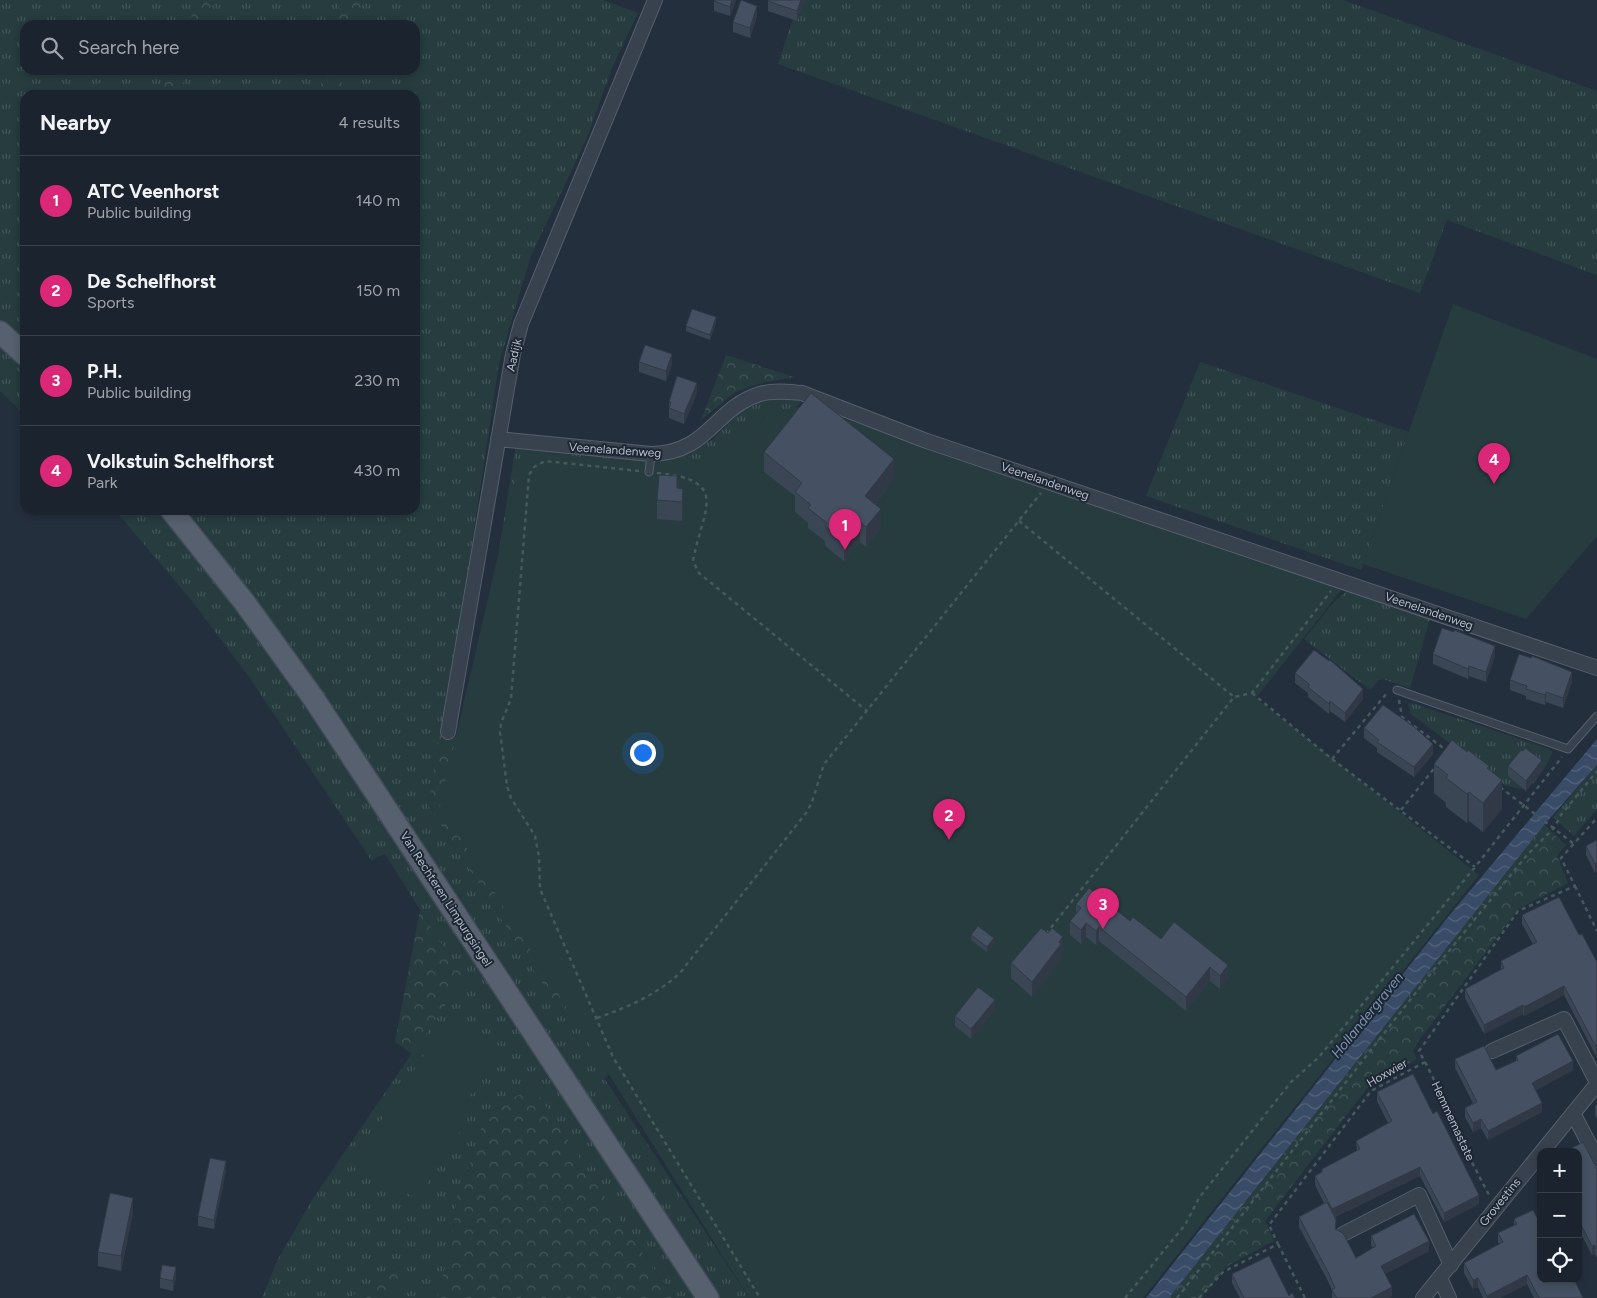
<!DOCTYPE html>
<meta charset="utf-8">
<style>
:root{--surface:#1b232e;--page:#242b36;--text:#f1f3f6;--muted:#a0a4aa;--line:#39404a;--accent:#db2777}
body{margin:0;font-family:Figtree,sans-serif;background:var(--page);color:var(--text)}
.controls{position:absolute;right:15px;bottom:15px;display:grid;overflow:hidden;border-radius:10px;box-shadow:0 2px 8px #0003}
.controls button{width:45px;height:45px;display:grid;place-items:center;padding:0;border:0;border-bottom:1px solid var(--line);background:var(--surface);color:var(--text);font:25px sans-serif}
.you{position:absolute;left:642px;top:752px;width:18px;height:18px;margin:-12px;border:4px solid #fff;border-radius:50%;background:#1a73e8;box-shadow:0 0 0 8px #1a73e833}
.badge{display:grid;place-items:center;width:32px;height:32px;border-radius:50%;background:var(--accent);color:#fff;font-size:16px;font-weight:700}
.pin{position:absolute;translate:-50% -41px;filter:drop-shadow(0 1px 2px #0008)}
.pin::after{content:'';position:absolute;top:26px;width:18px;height:15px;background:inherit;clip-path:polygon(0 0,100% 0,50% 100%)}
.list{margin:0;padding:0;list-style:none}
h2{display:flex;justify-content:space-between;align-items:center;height:65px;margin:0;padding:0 20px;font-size:21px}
h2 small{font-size:16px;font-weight:400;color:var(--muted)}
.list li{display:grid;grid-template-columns:32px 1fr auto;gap:15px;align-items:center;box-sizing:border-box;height:90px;padding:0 20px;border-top:1px solid var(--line)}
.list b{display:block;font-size:19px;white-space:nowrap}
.list p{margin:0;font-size:16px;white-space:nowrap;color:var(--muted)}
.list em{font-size:16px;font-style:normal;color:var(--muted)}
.icon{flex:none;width:28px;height:28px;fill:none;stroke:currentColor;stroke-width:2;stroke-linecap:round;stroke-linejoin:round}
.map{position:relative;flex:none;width:1597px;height:1298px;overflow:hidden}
.search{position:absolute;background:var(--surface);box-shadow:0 2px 8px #0003;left:20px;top:20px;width:400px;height:55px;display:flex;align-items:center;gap:12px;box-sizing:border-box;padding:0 18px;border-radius:15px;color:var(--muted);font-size:19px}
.panel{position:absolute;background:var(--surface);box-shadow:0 2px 8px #0003;left:20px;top:90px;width:400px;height:425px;border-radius:15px}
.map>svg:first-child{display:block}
</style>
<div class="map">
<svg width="1597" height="1298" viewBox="0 0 1597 1298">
<defs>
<pattern id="grass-tufts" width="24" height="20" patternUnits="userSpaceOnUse" patternTransform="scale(1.25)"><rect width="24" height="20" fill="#263c3f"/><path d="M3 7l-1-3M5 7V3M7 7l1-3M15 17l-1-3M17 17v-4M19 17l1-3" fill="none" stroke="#435659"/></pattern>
<pattern id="forest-crowns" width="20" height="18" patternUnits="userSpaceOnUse" patternTransform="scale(1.25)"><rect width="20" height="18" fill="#263c3f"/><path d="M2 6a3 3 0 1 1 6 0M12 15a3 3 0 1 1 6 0" fill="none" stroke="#435659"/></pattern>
<pattern id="water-waves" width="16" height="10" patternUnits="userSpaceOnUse" patternTransform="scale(1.25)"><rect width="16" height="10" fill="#394c67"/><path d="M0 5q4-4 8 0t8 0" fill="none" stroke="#53647b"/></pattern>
</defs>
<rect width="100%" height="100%" fill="#242f3e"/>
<path fill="url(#grass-tufts)" d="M0,0H197L188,25H25V70H324L318,95H179L184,80L167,75L159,95H25V344L0,320Z
M214,0H341L335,25H206Z
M363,0H603L638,13L612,68L586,140L530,258L499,363L470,556L428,805L568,1023L589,1011L619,1069L604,1078L749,1298H719L180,510H415V95H339L345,70H415V25H357Z
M799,0H1343L1597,91V275L1447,220L1420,293L778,64Z
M0,346L25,369V415L0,391Z
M1200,362L1409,432L1361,570L1146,496Z
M782,398L801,401L714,508L495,575L516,444L677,455L712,440L741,411L764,401Z
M115,510H155L244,620L323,732L697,1298H675L627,1231L486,1114L469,1166L458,1189L450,1253L437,1292L440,1298H383L408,1281L399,1267L349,1298H262L277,1261L312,1200L463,978L385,854L371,860L249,677L192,601Z
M1347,591L1430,619L1410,688L1383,679L1379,680L1370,690L1304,639L1336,600Z
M1408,703H1412L1549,749L1552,751C1552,759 1536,782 1529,787C1521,791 1512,787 1505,785L1411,714Z
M1597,765V809L1574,836L1553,817Z"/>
<path fill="url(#forest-crowns)" d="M197,0H214L206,25H188Z
M341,0H363L357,25H335Z
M324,70H345L339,95H318Z
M167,75L184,80L179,95H159Z
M726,355L794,377L757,384L734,393L701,420Z
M439,735L469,738L589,1011L568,1023L428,805Z
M1544,825L1566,845L1557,856L1568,883L1518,909L1420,1039L1413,1051L1417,1059L1369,1086L1265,1221L1274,1241L1227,1266L1201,1298H1169Z
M420,910L464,978L412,1054L395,1042Z
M534,1088L627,1231L675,1298H440L437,1292L450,1253L458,1189L469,1166L486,1114L491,1108Z
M399,1267L409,1281L383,1298H349Z"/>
<path fill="#263c3f" d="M1453,304L1597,359V536L1526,619L1363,564Z
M804,405L1343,588L1256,698L1479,875L1143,1298H749L440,805L522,452L705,467L752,423Z
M452,1013L502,1048L456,1116L466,1122L417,1200L356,1158Z"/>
<path fill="url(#water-waves)" d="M1597,739V765L1544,825L1169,1298H1146L1448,917Z"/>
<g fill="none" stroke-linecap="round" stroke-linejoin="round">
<g stroke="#565f6c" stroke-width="9">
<path id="lane" d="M649,472L651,454
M1397,690L1568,749L1597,716"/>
</g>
<g stroke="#565f6c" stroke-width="16">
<path id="street" d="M498,439L651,454C709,453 714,408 760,394C773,390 789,392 802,393L924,440L1597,668
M448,732L513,354L521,324L655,0
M1492,1051L1564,1019L1597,1082
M1573,1113L1597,1159
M1343,1234L1419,1195L1451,1265
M1440,1278L1449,1298
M1423,1298L1597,1084"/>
</g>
<g stroke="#414a57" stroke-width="24">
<path id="primary" d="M0,332L25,355
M171,510L245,603L314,699L708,1298"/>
</g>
<path stroke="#44595c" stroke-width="2.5" stroke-dasharray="4 4" stroke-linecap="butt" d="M639,471L545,461L534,467L529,475L511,699L501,723L500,732L507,786L511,798L535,836L539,857L540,889L613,1057L760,1298
M657,473C732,480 702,510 693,561L699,573L867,711
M1019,521L1234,697
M1252,693L1332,759L1475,867
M1399,700L1402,717L1446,750
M1332,759L1387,693
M1500,787L1574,844
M1401,810L1436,766
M1575,886L1597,931
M1046,934L1234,697L1252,693L1331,591
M597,1018C628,1007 656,995 680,973L806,813C816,798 817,780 825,763L1041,493
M1425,1062L1453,1117V1126L1489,1195
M1278,1244L1305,1298
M1125,1298L1185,1225L1199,1198L1291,1082L1319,1057L1475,867L1562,757
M1177,1298L1432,972L1527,855L1554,828L1561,815L1597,771
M1199,1298L1223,1272L1278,1244L1269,1225L1371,1091L1425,1062L1419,1051L1518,911L1575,886L1561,858L1597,818"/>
<use href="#lane" stroke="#38414e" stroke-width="7"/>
<use href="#street" stroke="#38414e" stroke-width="14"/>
<use href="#primary" stroke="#56606e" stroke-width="21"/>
</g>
<path fill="#3b4654" d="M714,0H736L730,16L714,11Z
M804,0V2L797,21L768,11V1Z
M757,16L750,38L733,32V22Z
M716,322L710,340L686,331V326Z
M639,362L672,364L666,381L639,372Z
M697,393L684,424L669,418V402Z
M764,452L894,479L875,504L881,528L866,547L860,542L844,561L825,546V541L808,528V523L795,512V496L764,472Z
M677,489H683V509L682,521L657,519V500Z
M1433,654L1495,656L1486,682L1469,676L1468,679L1433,664Z
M1295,673L1363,699L1345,722L1330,711L1329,714L1308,697V693L1295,683Z
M1510,680L1572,682L1563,708L1546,702L1545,705L1526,699V696L1510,690Z
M1364,728L1433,754L1414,777L1377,752V748L1364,738Z
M1434,764L1489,769L1502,809L1483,832L1469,821L1467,823L1446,807V803L1434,793Z
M1508,766L1542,770L1526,791L1508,776Z
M1597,840L1595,873L1586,855V846Z
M1076,904L1130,921L1161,939L1174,922L1228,979L1220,989L1210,981L1186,1011L1099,941L1096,945L1086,937L1081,944L1070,935V921L1076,914Z
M1522,915L1579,935L1597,962V1055L1596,1056L1564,995L1524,1016L1523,1014L1484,1034L1465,998V989L1501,969V961L1533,944L1522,924Z
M971,935L994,943L987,952L971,940Z
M1063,952L1061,955V959L1032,997L1011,978V963Z
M995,1010L971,1039L955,1026V1016Z
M1516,1056L1573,1070L1536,1090L1542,1112L1488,1140L1481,1128L1473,1132L1465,1117V1108L1473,1103L1455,1068V1059L1496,1070L1516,1061Z
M1377,1092L1479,1204L1444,1222L1420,1176L1335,1217L1336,1229L1356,1258L1373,1248L1371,1245V1236L1429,1251L1385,1274L1392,1296L1389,1298H1332V1291L1329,1283L1299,1227V1217L1324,1203L1315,1185V1176L1322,1172V1169L1357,1151L1356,1141L1388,1123L1377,1101Z
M1597,1105V1119L1595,1115V1106Z
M1578,1152L1597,1169V1258L1595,1254L1592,1255L1578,1228Z
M226,1171L214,1229L198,1226V1216Z
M133,1213L121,1271L98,1266V1252Z
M1514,1219L1541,1279L1583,1298H1534L1527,1284L1500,1298H1483L1478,1287L1473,1289L1464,1273V1263L1499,1244L1498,1242V1233L1514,1225Z
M1232,1274L1289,1296L1295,1298H1240L1232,1283Z
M176,1277L173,1291L160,1288V1278Z"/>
<path fill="#303945" d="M732,0H736L730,16V7Z
M801,0H804V2L797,21V11Z
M757,6V16L750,38V28Z
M716,317V322L710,340V335Z
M672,354V364L666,381V371Z
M697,383V393L684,424V414Z
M894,459V479L865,516V496Z
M683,489V509L682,521V502Z
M881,509V528L866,547V527Z
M860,522V542L844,561V542Z
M1495,646V656L1486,682V672Z
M1469,666V676L1468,679V669Z
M1572,672V682L1563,708V698Z
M1363,689V699L1345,722V713Z
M1546,692V702L1545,705V695Z
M1330,701V711L1329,714V704Z
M1433,744V754L1414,777V767Z
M1542,760V770L1526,791V781Z
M1502,780V809L1483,832V803Z
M1469,792V821L1467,823V794Z
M1597,863V872L1595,873V864Z
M1086,923V937L1081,944V930Z
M1099,927V941L1096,945V931Z
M1063,937V952L1061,955V959L1032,997V982Z
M994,938V943L987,952V947Z
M1228,965V979L1220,989V976Z
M1210,967V981L1186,1011V997Z
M1564,986V995L1524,1016V1007Z
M995,1000V1010L971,1039V1029Z
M1523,1005V1014L1484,1034V1025Z
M1597,1046V1055L1596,1056V1047Z
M1573,1061V1070L1532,1092V1083Z
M1542,1103V1112L1488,1140V1131Z
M1481,1119V1128L1473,1132V1123Z
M226,1161V1171L214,1229V1220Z
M1420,1167V1176L1332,1218V1209Z
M1479,1195V1204L1444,1222V1213Z
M133,1198V1213L121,1271V1256Z
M1429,1241V1251L1381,1276V1266Z
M1595,1245V1254L1592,1255V1246Z
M176,1267V1277L173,1291V1281Z
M1527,1275V1284L1500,1298H1487V1296Z
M1478,1278V1287L1473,1289V1280Z
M1392,1287V1296L1389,1298H1371Z"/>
<path fill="#455162" stroke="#303945" d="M714,0H732L730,7L714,1Z
M741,0L757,6L750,28L733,22Z
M768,0H801L797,11L768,1Z
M692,309L716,317L710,335L686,326Z
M645,345L672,354L666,371L639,362Z
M677,376L697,383L684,414L669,408L671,402H669Z
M811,393L894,459L865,496L881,509L866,527L860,522L844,542L825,526L827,523L808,508L811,505L795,492L802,483L764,452Z
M659,475L677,476V488L683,489L682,502L657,500Z
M1442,628L1454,632V630L1495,646L1486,672L1469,666L1468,669L1433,654Z
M1314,650L1329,661L1330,660L1363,689L1345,713L1330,701L1329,704L1308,687L1310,685L1295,673Z
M1519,654L1531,658L1532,656L1572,672L1563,698L1546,692L1545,695L1526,689L1527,686L1510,680Z
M1383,705L1413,726L1433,744L1414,767L1377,742L1379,740L1364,728Z
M1452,740L1467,752L1468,750L1489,766L1487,768L1502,780L1483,803L1469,792L1467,794L1446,778L1448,775L1434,764Z
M1525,748L1542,760L1526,781L1508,766L1521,750L1523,751Z
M1597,840V863L1595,864L1586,846Z
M1089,888L1130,921L1133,917L1161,939L1174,922L1228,965L1220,976L1210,967L1186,997L1099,927L1096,931L1086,923L1081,930L1070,921L1081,908L1076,904Z
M1559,897L1579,935L1582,934L1597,962V1046L1596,1047L1564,986L1524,1007L1523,1005L1484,1025L1465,989L1504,968L1501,961L1537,942L1522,915Z
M978,926L994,938L987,947L971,935Z
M1041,928L1048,933L1052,928L1063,937L1059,942L1061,944L1032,982L1011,963Z
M978,987L995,1000L971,1029L955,1016Z
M1558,1034L1573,1061L1532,1083L1542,1103L1488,1131L1481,1119L1473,1123L1465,1108L1477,1102L1455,1059L1484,1046L1496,1070L1518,1060L1516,1056Z
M1413,1074L1433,1114L1437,1111L1479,1195L1444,1213L1420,1167L1332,1209L1315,1176L1322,1172V1169L1360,1149L1356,1141L1392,1121L1377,1092Z
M1583,1142L1597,1169V1249L1595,1245L1592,1246L1578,1219V1152H1564Z
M210,1158L226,1161L214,1220L198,1216Z
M110,1193L133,1198L121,1256L98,1252Z
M1327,1202L1336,1220L1335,1229L1343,1233L1356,1258L1376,1246L1371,1236L1414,1214L1429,1241L1381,1266L1392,1287L1371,1298H1337L1332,1290L1335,1288L1329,1274L1299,1217Z
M1533,1210L1541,1225V1279H1574L1583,1298H1539L1527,1275L1487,1296L1478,1278L1473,1280L1464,1263L1503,1242L1498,1233L1517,1224L1514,1219Z
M1269,1256L1289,1296L1292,1293L1295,1298H1244L1232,1274Z
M162,1265L176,1267L173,1281L160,1278Z"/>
<g text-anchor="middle" stroke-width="4" stroke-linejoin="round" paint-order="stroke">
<g font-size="12" fill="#b4bcc9" stroke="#1d2633">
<text transform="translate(514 355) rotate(-77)" y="4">Aadijk</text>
<text transform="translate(615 450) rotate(4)" y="4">Veenelandenweg</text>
<text transform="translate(1045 481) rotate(19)" y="4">Veenelandenweg</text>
<text transform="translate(1429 611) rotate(19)" y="4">Veenelandenweg</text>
<text transform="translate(446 899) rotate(57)" y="4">Van Rechteren Limpurgsingel</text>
<text transform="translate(1387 1073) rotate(-30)" y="4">Hoxwier</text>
<text transform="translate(1453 1121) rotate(65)" y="4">Hemmemastate</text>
<text transform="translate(1500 1202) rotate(-51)" y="4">Grovestins</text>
</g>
<g font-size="14" font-style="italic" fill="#7c92b1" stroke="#1d2633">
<text transform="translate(1367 1015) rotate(-51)" y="5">Hollandergraven</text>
</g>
</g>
</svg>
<div class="controls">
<button>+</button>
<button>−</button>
<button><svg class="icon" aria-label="locate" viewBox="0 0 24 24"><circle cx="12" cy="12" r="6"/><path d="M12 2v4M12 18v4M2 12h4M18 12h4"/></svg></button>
</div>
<div class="you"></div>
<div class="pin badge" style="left:845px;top:550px">1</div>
<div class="pin badge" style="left:949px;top:840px">2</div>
<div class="pin badge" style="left:1103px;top:929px">3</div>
<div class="pin badge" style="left:1494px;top:484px">4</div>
<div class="search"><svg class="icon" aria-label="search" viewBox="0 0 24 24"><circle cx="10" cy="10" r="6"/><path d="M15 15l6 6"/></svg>Search here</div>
<section class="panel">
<h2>Nearby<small>4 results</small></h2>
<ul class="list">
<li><span class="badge">1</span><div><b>ATC Veenhorst</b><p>Public building</p></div><em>140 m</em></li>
<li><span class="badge">2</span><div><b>De Schelfhorst</b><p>Sports</p></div><em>150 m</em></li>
<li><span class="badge">3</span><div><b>P.H.</b><p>Public building</p></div><em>230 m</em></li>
<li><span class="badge">4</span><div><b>Volkstuin Schelfhorst</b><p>Park</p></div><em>430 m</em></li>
</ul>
</section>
</div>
